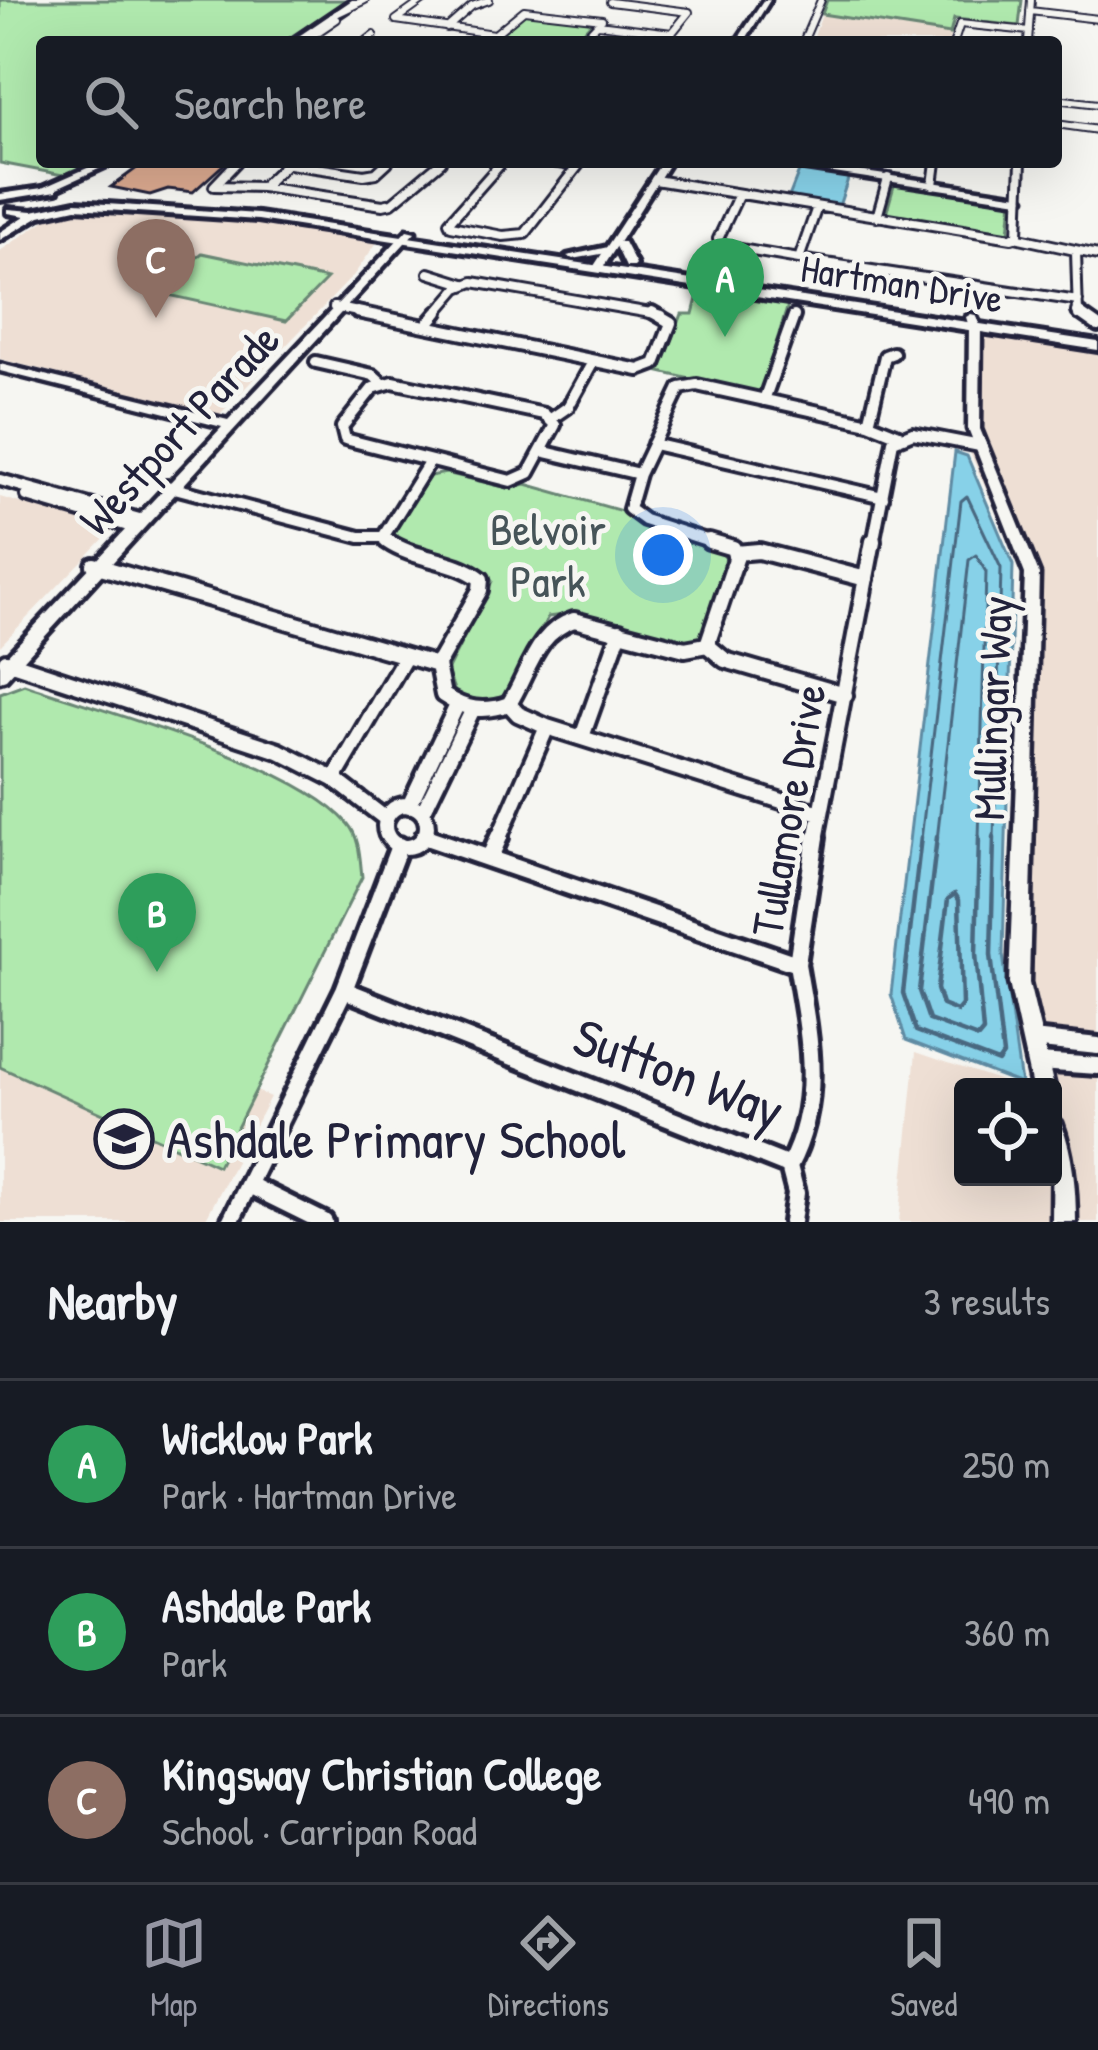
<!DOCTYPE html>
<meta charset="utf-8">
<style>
:root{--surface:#171b24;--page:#242831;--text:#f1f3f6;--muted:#9ea1a6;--line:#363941;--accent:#9495a2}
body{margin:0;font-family:"Patrick Hand",sans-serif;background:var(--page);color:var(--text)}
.controls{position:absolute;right:36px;bottom:36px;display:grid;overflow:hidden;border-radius:12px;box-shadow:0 12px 48px #0002}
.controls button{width:108px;height:108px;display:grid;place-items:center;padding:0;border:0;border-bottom:3px solid var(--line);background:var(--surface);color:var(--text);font:60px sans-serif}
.you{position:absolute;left:663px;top:555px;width:42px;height:42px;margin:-30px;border:9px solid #fff;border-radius:50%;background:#1a73e8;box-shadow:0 0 0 18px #1a73e833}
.badge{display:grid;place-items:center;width:78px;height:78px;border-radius:50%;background:var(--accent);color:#fff;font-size:39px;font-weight:700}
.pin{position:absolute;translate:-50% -99px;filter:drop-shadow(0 3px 6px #0008)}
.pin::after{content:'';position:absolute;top:63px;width:42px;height:36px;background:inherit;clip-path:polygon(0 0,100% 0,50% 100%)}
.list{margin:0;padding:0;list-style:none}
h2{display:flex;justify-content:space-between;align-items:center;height:156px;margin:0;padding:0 48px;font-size:51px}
h2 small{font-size:39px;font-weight:400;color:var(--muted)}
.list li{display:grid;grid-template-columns:78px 1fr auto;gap:36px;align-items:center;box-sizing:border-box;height:168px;padding:0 48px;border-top:3px solid var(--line)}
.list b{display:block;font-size:45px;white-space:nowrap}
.list p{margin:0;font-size:39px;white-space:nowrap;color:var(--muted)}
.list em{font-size:39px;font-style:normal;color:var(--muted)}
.icon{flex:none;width:66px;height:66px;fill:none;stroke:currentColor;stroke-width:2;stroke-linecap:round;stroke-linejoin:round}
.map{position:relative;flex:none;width:1098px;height:1222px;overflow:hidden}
.search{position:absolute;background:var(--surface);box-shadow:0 12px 48px #0002;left:36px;right:36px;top:36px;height:132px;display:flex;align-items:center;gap:30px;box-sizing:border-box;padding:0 42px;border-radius:12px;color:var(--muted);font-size:45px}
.sheet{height:660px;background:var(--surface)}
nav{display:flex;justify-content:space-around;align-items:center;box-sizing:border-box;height:168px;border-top:3px solid var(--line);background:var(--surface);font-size:33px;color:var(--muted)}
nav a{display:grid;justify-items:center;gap:6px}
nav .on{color:var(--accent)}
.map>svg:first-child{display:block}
</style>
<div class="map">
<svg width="1098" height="1222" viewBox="0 0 1098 1222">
<rect width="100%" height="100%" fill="#f6f6f2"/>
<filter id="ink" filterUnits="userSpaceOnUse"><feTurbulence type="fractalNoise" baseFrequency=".00833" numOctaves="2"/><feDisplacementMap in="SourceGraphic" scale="24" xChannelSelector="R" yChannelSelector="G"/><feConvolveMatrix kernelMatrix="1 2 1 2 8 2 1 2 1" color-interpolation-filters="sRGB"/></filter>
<g filter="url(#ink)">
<path fill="#eedfd4" d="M822,15L950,35L949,42H812Z
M85,212L210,217L378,241L353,276L219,415L0,359V251L54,214Z
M983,332L1098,350V1222H899L916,1052L1019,1087H963V1177H1053V1087H1026L1030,1082L1012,990L1023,574L968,448L983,444Z
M0,497L112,530L0,646Z
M0,979L270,1097L204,1222H0Z"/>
<path fill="#b0e9ae" stroke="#698674" stroke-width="3" d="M0,0H354L289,42H42V162H103L68,176L0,163Z
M827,0H1022L1019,26L954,19L950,34L822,14Z
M525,13L593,21L573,42H491Z
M895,182L1012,200L1009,233L886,214Z
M202,253L327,279L286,321L155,292Z
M699,291L788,305L760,395L660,372L682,314H693Z
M446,473L508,488L526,484L622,511L640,526L717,547L728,561L704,635L694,643H680L579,613L548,617L503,699L474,702L456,695L447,671L492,581C470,548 411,564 392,534L430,476Z
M24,684C104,712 296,763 348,824C360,838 360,859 362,877L218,1166L0,1067V693Z"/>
<path fill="#87d1e8" stroke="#5f8ba3" stroke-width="3" d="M800,169L849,176L839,206L789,197Z
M955,452L967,456L1013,565L1003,955L1021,1084L906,1040L891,994Z"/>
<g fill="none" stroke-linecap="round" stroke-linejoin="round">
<path stroke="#4a6880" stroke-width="3" d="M921,840L961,501L967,496L1001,568L994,840
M937,840L969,560L976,555L986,572L979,840"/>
<path stroke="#4a6880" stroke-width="4.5" d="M921,837L903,993L916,1031L998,1062L1003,1055L991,955L994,837
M937,837L919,991L929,1020L978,1038L983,1032L976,954L979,837
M955,894L959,900L962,1005L957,1011L942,1005L937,989L948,899Z"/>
</g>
<path fill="#dba98f" stroke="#22223b" stroke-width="3" d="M145,162H224L225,163L193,192L168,189L150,195L111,187Z"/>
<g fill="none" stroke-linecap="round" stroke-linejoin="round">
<g stroke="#22223b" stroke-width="10">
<path id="minor-far4" d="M1030,11L1098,19
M336,14L365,0
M396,20L494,34
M396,20L424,0
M598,24L672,33L689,12L610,2
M447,28L472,6L489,0
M303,42L337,19L332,17
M365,42L374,35
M485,42L524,10L602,19
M580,42L600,21
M803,42L821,0
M954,42L960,24L1029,31
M1028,42L1031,0
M1056,99L1098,104
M1056,124L1098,130"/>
</g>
<g stroke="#22223b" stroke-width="14">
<path id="minor-far3" d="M237,162L214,186L262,187L383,205L392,203L441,162
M502,162L449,222L451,226L503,236L525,234L581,162
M553,162L577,166
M289,164L364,175L376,173L388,162
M655,180L1012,238L1018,234L1021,162
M933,185L936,162
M262,187L288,162
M739,194L718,239L723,246L799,259L817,207
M877,217L888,178
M1015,237L1098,255
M1076,252L1078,315
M799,259L1078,301
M703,268L710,252L723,246
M429,273L464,284
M334,307L372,315
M435,315L458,288L473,282L662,315"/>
</g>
<g stroke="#22223b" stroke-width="18">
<path id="minor-far2" d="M357,312L639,370L655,364L671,323L652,312
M1078,312L1098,326
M426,326L438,312
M316,362L373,375L382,383
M393,382L544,414L555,425L529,473L511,481L345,439L342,427L373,388Z
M764,400L794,316
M552,418L568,407L593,362
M869,423L885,356L893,353
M653,444L883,497
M541,451L639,474
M0,480L143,520
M167,486L360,537H383
M27,496L135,528
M391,544L383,537L429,463
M719,544L644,520L629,509L639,474L680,388L697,385L869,423L899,435
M873,544L893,441L913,433L980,446"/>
</g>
<g stroke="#22223b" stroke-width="22">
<path id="minor-far1" d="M387,541C416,561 453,558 481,579L480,590L437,665L443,695C465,710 484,713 509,704C529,673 535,632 574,620L685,649L707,645L736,559L733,548L709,541
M736,553L759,551L866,579
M94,565L437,665
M707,645L725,660L845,695
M6,661L279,751L334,779L386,819
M509,704L518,714L547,727L820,813
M582,737L620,631
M334,779L404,659
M385 826a21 21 0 1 1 42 0a21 21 0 1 1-42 0Z
M409,806L457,705
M423,812L472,711
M423,836L434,840
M498,840L547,727
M816,840L873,541"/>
</g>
<g stroke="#22223b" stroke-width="26">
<path id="minor" d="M426,837L797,964L816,837
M490,857L499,837
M344,990L789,1166C824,1100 809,1034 797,964
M1032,1039L1098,1046
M1038,1062L1098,1066
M789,1166L796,1193L792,1222
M249,1185L324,1222
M230,1222L344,990L399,846"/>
</g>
<g stroke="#22223b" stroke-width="9">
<path id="tertiary" d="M764,0H770L744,42H736Z
M662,162H670L601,271H593L592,269Z
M777,162H798L1019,195L1024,198L1019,201L781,165Z
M407,230L415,232L6,679L0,681V663L222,427L0,371V364L228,420Z
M971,314L975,315L981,327L980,429L1039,574L1029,983L1054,1087L1053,1089V1087H1032L1009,983L1025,574L968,429L969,327L966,317Z
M1053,1119L1061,1122C1073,1155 1076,1188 1076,1222H1052Z"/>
</g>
<g stroke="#22223b" stroke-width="10">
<path id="secondary" d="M352,0H361L299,42H290Z
M101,162H114L57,188V191L0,200V194L42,188Z
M76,202L258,214L1098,342V350L258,220L76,208L40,216L0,240V232L25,216L8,213V209L33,211Z
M616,242H624L636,265L634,267H626L615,244Z
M608,247L612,248V252L573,259L567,256Z"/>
</g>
<use href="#minor-far4" stroke="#f6f6f2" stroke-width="6"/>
<use href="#minor-far3" stroke="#f6f6f2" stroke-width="8"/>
<use href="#minor-far2" stroke="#f6f6f2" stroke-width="10"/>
<use href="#minor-far1" stroke="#f6f6f2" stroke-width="14"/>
<use href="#minor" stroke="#f6f6f2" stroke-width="16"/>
<use href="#tertiary" fill="#f6f6f2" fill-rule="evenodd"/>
<use href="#secondary" fill="#f6f6f2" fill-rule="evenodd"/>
</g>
</g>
<defs>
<g id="school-ring" transform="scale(3)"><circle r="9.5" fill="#f6f6f2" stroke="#22223b" stroke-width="1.5"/><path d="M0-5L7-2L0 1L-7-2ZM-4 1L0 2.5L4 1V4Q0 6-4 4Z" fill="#22223b"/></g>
</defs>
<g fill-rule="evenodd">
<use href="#school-ring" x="124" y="1139"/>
</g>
<g text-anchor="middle" stroke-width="10" stroke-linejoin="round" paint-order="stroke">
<g font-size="39" fill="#22223b" stroke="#f6f6f2">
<text transform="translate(902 283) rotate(9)" y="14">Hartman Drive</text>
</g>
<g font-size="45" fill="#22223b" stroke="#f6f6f2">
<text transform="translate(179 429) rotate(-47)" y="16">Westport Parade</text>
<text transform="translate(992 708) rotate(-88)" y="16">Mullingar Way</text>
<text transform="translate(788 810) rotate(-80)" y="16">Tullamore Drive</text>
</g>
<g font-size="45" fill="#465458" stroke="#f6f6f2">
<text x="548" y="545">Belvoir<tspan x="548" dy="52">Park</tspan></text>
</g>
<g font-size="54" fill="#22223b" stroke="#f6f6f2">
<text transform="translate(679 1073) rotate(21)" y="19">Sutton Way</text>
</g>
<g font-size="54" fill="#22223b" stroke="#f6f6f2" text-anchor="start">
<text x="166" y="1158">Ashdale Primary School</text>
</g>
</g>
</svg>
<div class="controls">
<button><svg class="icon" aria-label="locate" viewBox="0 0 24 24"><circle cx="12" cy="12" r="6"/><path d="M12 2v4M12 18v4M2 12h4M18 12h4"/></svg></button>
</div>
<div class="you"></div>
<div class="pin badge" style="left:725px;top:337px;background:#2e9e5b">A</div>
<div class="pin badge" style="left:157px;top:972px;background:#2e9e5b">B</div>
<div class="pin badge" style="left:156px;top:318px;background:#8d6e63">C</div>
<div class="search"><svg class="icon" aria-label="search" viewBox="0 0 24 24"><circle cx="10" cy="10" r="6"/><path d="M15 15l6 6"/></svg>Search here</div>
</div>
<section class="sheet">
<h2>Nearby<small>3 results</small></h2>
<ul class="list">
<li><span class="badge" style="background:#2e9e5b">A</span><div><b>Wicklow Park</b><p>Park · Hartman Drive</p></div><em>250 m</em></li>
<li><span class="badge" style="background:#2e9e5b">B</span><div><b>Ashdale Park</b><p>Park</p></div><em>360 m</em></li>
<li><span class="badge" style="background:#8d6e63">C</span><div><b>Kingsway Christian College</b><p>School · Carripan Road</p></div><em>490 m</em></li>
</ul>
</section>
<nav>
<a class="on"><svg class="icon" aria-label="map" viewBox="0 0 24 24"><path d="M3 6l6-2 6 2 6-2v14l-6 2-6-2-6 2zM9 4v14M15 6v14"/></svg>Map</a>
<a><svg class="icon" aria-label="directions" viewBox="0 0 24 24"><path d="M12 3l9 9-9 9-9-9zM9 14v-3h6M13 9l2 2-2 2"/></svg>Directions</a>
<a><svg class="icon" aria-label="saved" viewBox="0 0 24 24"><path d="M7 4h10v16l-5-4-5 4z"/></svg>Saved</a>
</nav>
